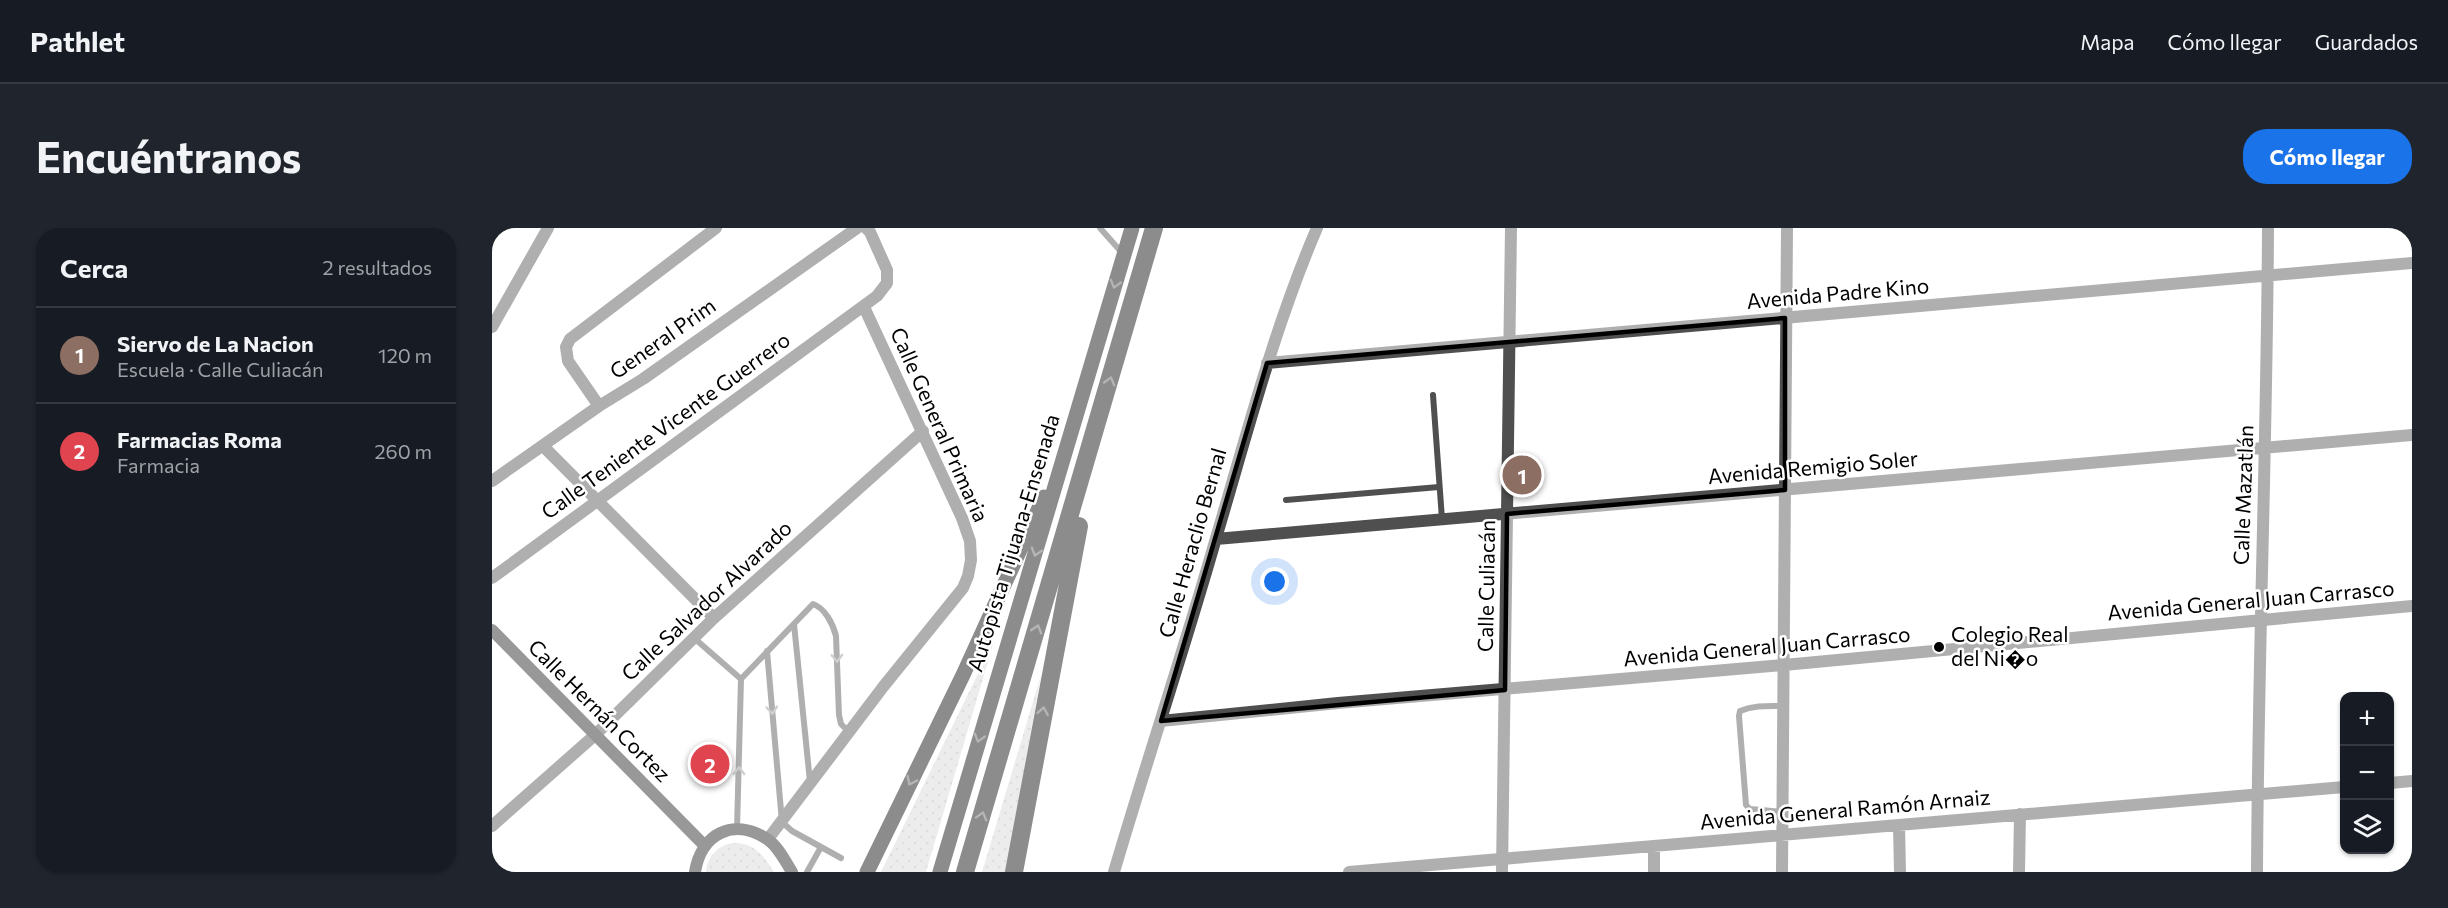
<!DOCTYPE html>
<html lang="es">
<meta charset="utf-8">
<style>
:root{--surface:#171b24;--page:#20242c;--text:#f1f3f6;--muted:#9ea1a6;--line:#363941;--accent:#1a73e8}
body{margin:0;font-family:Commissioner,sans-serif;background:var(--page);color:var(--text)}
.controls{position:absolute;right:18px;bottom:18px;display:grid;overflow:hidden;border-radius:12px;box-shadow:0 2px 4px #0004}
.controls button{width:54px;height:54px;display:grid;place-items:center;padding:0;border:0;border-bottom:2px solid var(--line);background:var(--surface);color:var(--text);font:30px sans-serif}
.you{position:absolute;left:783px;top:354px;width:21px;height:21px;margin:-15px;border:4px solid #fff;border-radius:50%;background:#1a73e8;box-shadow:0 0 0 9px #1a73e833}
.badge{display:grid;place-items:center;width:39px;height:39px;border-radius:50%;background:var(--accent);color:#fff;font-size:20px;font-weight:700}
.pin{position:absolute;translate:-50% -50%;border:3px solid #fff;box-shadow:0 2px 6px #0006}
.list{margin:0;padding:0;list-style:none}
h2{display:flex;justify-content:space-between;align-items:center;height:78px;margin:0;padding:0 24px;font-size:26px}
h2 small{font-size:20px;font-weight:400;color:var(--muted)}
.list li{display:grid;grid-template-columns:39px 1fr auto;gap:18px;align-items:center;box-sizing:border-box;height:96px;padding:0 24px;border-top:2px solid var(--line)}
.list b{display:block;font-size:22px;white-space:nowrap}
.list p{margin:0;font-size:20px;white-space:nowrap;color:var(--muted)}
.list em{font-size:20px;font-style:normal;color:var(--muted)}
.icon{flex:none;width:33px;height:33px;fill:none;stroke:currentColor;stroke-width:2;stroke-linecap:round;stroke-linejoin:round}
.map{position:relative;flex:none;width:1920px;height:644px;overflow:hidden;border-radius:24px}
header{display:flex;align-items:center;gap:36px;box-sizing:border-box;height:84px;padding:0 30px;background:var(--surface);border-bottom:2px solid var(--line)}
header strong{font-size:28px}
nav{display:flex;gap:33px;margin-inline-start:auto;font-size:21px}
.intro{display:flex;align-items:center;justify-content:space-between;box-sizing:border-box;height:144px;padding:0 36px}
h1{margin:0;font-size:42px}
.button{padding:15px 27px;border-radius:24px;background:var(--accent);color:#fff;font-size:21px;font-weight:700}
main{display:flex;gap:36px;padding:0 36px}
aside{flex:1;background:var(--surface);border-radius:24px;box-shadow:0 2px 4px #0004}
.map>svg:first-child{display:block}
</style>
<header>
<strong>Pathlet</strong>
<nav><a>Mapa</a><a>Cómo llegar</a><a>Guardados</a></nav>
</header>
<div class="intro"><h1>Encuéntranos</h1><a class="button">Cómo llegar</a></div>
<main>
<aside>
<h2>Cerca<small>2 resultados</small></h2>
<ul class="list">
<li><span class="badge" style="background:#8d6e63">1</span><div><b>Siervo de La Nacion</b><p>Escuela · Calle Culiacán</p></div><em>120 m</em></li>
<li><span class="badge" style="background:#e0444e">2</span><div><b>Farmacias Roma</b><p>Farmacia</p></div><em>260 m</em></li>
</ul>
</aside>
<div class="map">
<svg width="1920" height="644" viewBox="0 0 1920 644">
<defs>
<pattern id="grass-dots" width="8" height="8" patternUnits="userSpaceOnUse" patternTransform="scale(1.5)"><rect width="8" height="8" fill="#d6d6d6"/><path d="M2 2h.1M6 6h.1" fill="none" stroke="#b6b6b6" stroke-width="1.8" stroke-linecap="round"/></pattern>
</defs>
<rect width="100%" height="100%" fill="#fff"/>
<path fill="url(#grass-dots)" d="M502,413L434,644H389Z
M549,447L514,644H490Z
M241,615C263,615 271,627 282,644H214C215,629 226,617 241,615Z"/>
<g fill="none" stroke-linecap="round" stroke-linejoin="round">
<path stroke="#4f4f4f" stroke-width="6" d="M608,0L632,27
M941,167L950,291
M794,272L947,259
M302,396L318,554
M202,410L249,451
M275,423L290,594L300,603L349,630
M1291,584L1258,581L1254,577L1247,488L1248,483C1262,477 1276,478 1291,478
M245,601L249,451L321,376C333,380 341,396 344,408L347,487L349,496L357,504
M315,644L329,619"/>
<path stroke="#4f4f4f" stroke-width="12" d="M0,99L56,0
M775,135L1920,35
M107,178L76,133L74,119L78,111L224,0
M51,218L222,390
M0,253L107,178L151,151L365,0
M724,311L1920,207
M0,350L385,68L395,55V42L378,4L374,0
M669,493L846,475L1292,437L1920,378
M1898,555L1920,553
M1407,597L1408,644
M0,598L103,507L222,390L431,203
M276,611L391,459L471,360L476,348L479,332L478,313L470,290L372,79
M622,644C655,532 692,422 724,310C755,206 782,100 825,0
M857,644L1852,559
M1162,644V618
M1290,644L1295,0
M1527,644L1528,586
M1765,644C1766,429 1775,215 1776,0"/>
<path stroke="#4f4f4f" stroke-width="12" d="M1010,644L1019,0"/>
<path stroke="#1c1c1c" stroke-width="12" d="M0,402L212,617
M203,644C209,606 241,589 275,611C286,618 293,633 300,644"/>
<path stroke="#000" stroke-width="15" d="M375,644L471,447L552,269
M448,644L640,0"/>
<path stroke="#000" stroke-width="18" d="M473,644L662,0
M522,644L587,298"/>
</g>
<defs><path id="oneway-chevron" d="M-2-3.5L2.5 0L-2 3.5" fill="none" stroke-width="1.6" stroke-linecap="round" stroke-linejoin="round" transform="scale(1.5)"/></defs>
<g stroke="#595959">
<use href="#oneway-chevron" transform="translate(623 56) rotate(106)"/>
<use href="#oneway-chevron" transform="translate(618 153) rotate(-74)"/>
<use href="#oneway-chevron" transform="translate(544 324) rotate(107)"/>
<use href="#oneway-chevron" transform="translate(545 401) rotate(-73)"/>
<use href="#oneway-chevron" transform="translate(551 483) rotate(-80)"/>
<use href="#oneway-chevron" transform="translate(487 510) rotate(106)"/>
<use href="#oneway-chevron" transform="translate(419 553) rotate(116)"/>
<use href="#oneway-chevron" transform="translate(490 588) rotate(-74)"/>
</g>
<g stroke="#959595">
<use href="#oneway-chevron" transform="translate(345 430) rotate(88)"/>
<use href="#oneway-chevron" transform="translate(280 482) rotate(85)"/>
<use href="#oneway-chevron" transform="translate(247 543) rotate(-89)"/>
</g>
<path d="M0 0H1920V644H0ZM1293,90V262L1015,286L1013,462L669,493L775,135Z" fill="#fff" fill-opacity=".55" fill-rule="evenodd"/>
<path fill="none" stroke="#000" stroke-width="4.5" stroke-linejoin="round" d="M1293,90V262L1015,286L1013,462L669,493L775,135Z"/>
<circle fill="#000" stroke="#fff" stroke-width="2" cx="1447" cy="419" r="6"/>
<g text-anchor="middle" stroke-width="5" stroke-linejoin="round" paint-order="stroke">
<g font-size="21" fill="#000" stroke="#fff">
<text transform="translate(1346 66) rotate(-5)" y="7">Avenida Padre Kino</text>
<text transform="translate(171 111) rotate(-35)" y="7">General Prim</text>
<text transform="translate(447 197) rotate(66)" y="7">Calle General Primaria</text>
<text transform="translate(174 198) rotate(-36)" y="7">Calle Teniente Vicente Guerrero</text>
<text transform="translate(1321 240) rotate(-5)" y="7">Avenida Remigio Soler</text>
<text transform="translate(1752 267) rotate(-88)" y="7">Calle Mazatlán</text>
<text transform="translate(522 315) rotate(-73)" y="7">Autopista Tijuana-Ensenada</text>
<text transform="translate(701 315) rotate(-74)" y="7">Calle Heraclio Bernal</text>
<text transform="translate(995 358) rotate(-89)" y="7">Calle Culiacán</text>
<text transform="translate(215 373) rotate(-43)" y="7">Calle Salvador Alvarado</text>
<text transform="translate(1759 373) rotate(-5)" y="7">Avenida General Juan Carrasco</text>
<text transform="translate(1275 419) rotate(-5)" y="7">Avenida General Juan Carrasco</text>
<text transform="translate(107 483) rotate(45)" y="7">Calle Hernán Cortez</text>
<text transform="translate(1353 582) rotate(-5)" y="7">Avenida General Ramón Arnaiz</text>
</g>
<g font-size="21" fill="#000" stroke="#fff" text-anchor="start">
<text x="1459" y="414">Colegio Real<tspan x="1459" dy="24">del Ni�o</tspan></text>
</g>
</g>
</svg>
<div class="controls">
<button>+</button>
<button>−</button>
<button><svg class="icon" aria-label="layers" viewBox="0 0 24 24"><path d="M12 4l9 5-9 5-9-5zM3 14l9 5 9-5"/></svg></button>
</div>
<div class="you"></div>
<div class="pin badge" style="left:1030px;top:247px;background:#8d6e63">1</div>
<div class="pin badge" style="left:218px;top:536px;background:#e0444e">2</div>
</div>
</main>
